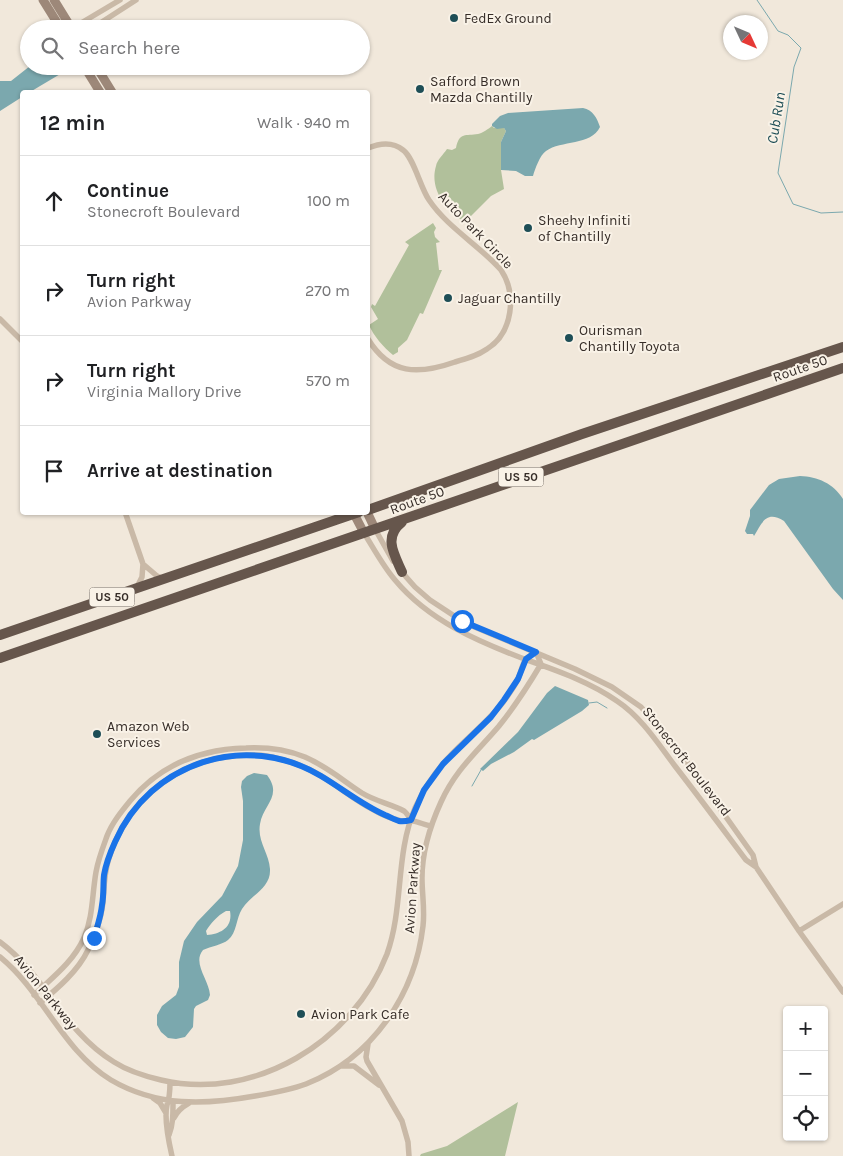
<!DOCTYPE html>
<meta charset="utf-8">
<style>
:root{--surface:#fff;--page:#f6f6f6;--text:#202124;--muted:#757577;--line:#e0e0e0}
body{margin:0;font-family:Karla,sans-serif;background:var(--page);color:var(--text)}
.controls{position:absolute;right:15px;bottom:15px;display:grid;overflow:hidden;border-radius:5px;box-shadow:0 1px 4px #0004}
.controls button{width:45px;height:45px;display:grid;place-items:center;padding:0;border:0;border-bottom:1px solid var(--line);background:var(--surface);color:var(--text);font:25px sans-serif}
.compass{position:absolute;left:723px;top:15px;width:45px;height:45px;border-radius:50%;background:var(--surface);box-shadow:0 1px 4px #0004;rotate:134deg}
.stop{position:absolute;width:15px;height:15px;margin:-11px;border:4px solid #1a73e8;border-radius:50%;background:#fff}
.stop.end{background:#1a73e8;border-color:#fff;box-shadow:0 1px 5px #0008}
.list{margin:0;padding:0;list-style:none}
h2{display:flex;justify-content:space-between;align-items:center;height:65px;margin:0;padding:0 20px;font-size:21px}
h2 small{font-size:16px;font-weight:400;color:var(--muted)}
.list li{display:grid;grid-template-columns:32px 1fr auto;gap:15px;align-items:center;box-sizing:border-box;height:90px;padding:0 20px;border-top:1px solid var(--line)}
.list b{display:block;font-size:19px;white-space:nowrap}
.list p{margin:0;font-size:16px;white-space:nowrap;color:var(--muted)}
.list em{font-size:16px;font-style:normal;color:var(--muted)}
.icon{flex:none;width:28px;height:28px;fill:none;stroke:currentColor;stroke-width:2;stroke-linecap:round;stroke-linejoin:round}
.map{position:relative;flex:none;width:843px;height:1156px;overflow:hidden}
.search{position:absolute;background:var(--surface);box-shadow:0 1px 4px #0004;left:20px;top:20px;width:350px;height:55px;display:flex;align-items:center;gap:12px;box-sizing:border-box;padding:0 18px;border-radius:28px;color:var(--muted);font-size:19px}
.panel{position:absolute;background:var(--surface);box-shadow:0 1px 4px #0004;left:20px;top:90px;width:350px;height:425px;border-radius:5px}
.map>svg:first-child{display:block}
</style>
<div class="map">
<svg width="843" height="1156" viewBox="0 0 843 1156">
<rect width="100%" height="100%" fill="#f1e8db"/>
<path fill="#b1c09b" d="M492,126L494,128H504L506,131L501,142V170L504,189L491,196L465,222C446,211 429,189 436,166C437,160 443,155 447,149L452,150L456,148C459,132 466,136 478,134C483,133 488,129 492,126Z
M433,223L436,228L434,232L435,237L440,242L436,243L439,270H442L423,314L420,313L407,340L398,348V352L393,355C384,348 373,335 369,325L378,319L371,307L372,304L375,306L409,245L405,242Z
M518,1102L505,1156H420L421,1154L447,1146Z"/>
<path fill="#7ba8ae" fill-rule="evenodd" d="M30,66H67V70L30,92H22V97L0,111V81H11Z
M583,108C593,110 597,118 600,127C591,146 561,140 546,151C540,155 535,169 533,176H525L516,171L501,170V142L506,131L504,128L497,129L492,126V124L500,116L508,113Z
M800,476C818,477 833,483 843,499V600L833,589L784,521C766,510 762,523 754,536L753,534H747L745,531L750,516V510L769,485L779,479Z
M555,686L588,700L589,705L582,711L534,740L532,739L514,752L491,764L483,771L480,769L518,732L547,693Z
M254,773L267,775C283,796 263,805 260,824C257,841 269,853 270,869C271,888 252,894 242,909C236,918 237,933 228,940C222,945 211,946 203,950C192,963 209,980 210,995L208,1000L196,1006L194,1009L193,1027L185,1037L176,1039L168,1038L161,1032L157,1025V1015L162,1006L176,995L179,987V962L184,941L197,922L222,896L238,866L243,840V801L241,787L242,781L247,776ZM226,911H230C233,927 221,934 207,935L206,931C211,923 217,916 226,911Z"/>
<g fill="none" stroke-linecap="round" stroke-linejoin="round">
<path stroke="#7ba8ae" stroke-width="1" d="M757,0L778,31L788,35L801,48L794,67L778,173L793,204L821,213L843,212
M589,703L597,702L607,708
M472,786L481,770"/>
<path stroke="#c9b9a7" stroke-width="5.5" d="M71,29L120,0
M91,29L136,0
M368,148C380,143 392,141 403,150C414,158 420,187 429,200C448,228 479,245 501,270C517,294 513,333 487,349C477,356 466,359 455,362C418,375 390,375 368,339
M0,319L22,341
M125,512L143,564L142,577L136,589
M375,529L393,561
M364,533C374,549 383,566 395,580C429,621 479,642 527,660C558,671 590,682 617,701C641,717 657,742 675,766C699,797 722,828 746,860L756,867L799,931L843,992
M143,564L157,576L163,579
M400,570L415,587L430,600L465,623L575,669L612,687L641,707L675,745L753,855L756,867
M799,931L843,904
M0,942C46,976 63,1031 114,1062C128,1071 144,1076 161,1080C254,1102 353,1042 387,954C404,906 395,855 415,808C424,789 436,770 451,755C468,737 489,721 504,701C509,694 515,686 518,679C521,673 522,664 526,659C528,656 533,654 536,652
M0,957C43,992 63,1051 111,1080C157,1107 205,1105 255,1096C273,1093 290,1090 306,1084C372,1058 415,995 423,926C425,910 422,894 422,878C422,851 430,826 441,802C456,769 477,752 499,726C515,706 528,686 541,664L536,652
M34,995C53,977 73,962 84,938C93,917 92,895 96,872C98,860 103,847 107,836C112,823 121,812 130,801C160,765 199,749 246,748C266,747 285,749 305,757C328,767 342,780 362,793C375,801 391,804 404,811C407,813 409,817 411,820
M40,1003C58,988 78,971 88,950C95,936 101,919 103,903C104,887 104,873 109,858C127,802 174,762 233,756C243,755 256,754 267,756C288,760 308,767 326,779C342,789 356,801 374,810C381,814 390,818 398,820C403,822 408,820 413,821C419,822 425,825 431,826
M368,1044L366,1057L367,1061L402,1121L408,1142L409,1156
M342,1066H354L379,1085
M170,1082C170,1091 170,1097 167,1105C164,1118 169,1143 172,1156
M153,1098L160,1103L166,1113
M174,1118C177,1111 182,1107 189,1103
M169,1135C173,1125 173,1115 173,1103L170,1100"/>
<path stroke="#9d8879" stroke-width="9" d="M43,0L61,29
M54,0L72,29
M84,66L100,92
M96,66L112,92
M353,512L364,533
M367,512L375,529"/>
<path stroke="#66564c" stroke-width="10" d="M368,510L582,434L843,347
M402,522C383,537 394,554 402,572
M0,635L359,512
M0,658C281,562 561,463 843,368"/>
</g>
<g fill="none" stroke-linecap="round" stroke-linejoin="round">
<path stroke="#1a73e8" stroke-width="6" d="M94,938C97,927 101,916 102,905C104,895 103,884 104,875C106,863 110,853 115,842C150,762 246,731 321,776C343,789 362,805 385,815C390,817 395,820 399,821C403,822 407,821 411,820L424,790L443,764L491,717L504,700L518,679L526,659L536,652L462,621"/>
</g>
<g fill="#1e4e56" stroke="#f9f2e7" stroke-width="2">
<circle cx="454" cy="18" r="5"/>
<circle cx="420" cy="89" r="5"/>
<circle cx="528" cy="228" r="5"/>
<circle cx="448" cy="298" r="5"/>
<circle cx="569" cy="338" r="5"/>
<circle cx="97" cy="734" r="5"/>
<circle cx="301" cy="1014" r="5"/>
</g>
<g text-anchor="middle" stroke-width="4" stroke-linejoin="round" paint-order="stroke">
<g fill="#f9f2e7" stroke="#706861" stroke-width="1">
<rect x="498.5" y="467.5" width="45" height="19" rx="4"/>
<rect x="89.5" y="587.5" width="45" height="19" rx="4"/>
</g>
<g font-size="12" font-weight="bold" fill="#362d28">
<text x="521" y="481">US 50</text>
<text x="112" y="601">US 50</text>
</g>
<g font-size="14" fill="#362d28" stroke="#f9f2e7" text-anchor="start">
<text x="464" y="23">FedEx Ground</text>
<text x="430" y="86">Safford Brown<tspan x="430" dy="16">Mazda Chantilly</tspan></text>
<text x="538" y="225">Sheehy Infiniti<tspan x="538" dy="16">of Chantilly</tspan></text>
<text x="458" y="303">Jaguar Chantilly</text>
<text x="579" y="335">Ourisman<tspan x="579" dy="16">Chantilly Toyota</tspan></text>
<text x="107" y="731">Amazon Web<tspan x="107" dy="16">Services</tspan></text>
<text x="311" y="1019">Avion Park Cafe</text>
</g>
<g font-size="14" fill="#362d28" stroke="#f9f2e7">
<text transform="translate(476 230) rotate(46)" y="5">Auto Park Circle</text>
<text transform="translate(800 368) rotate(-19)" y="5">Route 50</text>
<text transform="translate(417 500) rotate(-20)" y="5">Route 50</text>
<text transform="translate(687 761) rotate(52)" y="5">Stonecroft Boulevard</text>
<text transform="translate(412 888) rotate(-86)" y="5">Avion Parkway</text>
<text transform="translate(46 992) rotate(51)" y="5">Avion Parkway</text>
</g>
<g font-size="15" font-style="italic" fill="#1e4e56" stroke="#f9f2e7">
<text transform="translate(776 118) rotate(-81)" y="5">Cub Run</text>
</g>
</g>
</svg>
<div class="controls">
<button>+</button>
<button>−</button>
<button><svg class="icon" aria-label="locate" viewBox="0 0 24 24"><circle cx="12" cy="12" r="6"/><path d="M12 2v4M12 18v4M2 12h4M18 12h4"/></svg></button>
</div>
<svg class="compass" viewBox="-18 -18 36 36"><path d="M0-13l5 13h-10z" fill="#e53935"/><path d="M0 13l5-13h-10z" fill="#757577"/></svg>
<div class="stop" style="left:462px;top:621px"></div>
<div class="stop end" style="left:94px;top:938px"></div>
<div class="search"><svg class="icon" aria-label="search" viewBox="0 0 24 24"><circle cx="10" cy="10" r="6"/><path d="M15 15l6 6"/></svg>Search here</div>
<section class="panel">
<h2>12 min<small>Walk · 940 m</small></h2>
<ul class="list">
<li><svg class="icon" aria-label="ahead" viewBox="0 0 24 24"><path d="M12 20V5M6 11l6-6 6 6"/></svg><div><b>Continue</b><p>Stonecroft Boulevard</p></div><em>100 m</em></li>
<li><svg class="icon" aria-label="right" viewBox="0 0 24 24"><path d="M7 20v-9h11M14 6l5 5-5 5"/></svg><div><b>Turn right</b><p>Avion Parkway</p></div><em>270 m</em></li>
<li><svg class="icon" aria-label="right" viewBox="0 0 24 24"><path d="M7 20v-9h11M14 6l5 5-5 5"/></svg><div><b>Turn right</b><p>Virginia Mallory Drive</p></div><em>570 m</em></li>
<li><svg class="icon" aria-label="arrive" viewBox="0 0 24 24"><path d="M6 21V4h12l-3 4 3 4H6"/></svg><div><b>Arrive at destination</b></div></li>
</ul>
</section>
</div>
